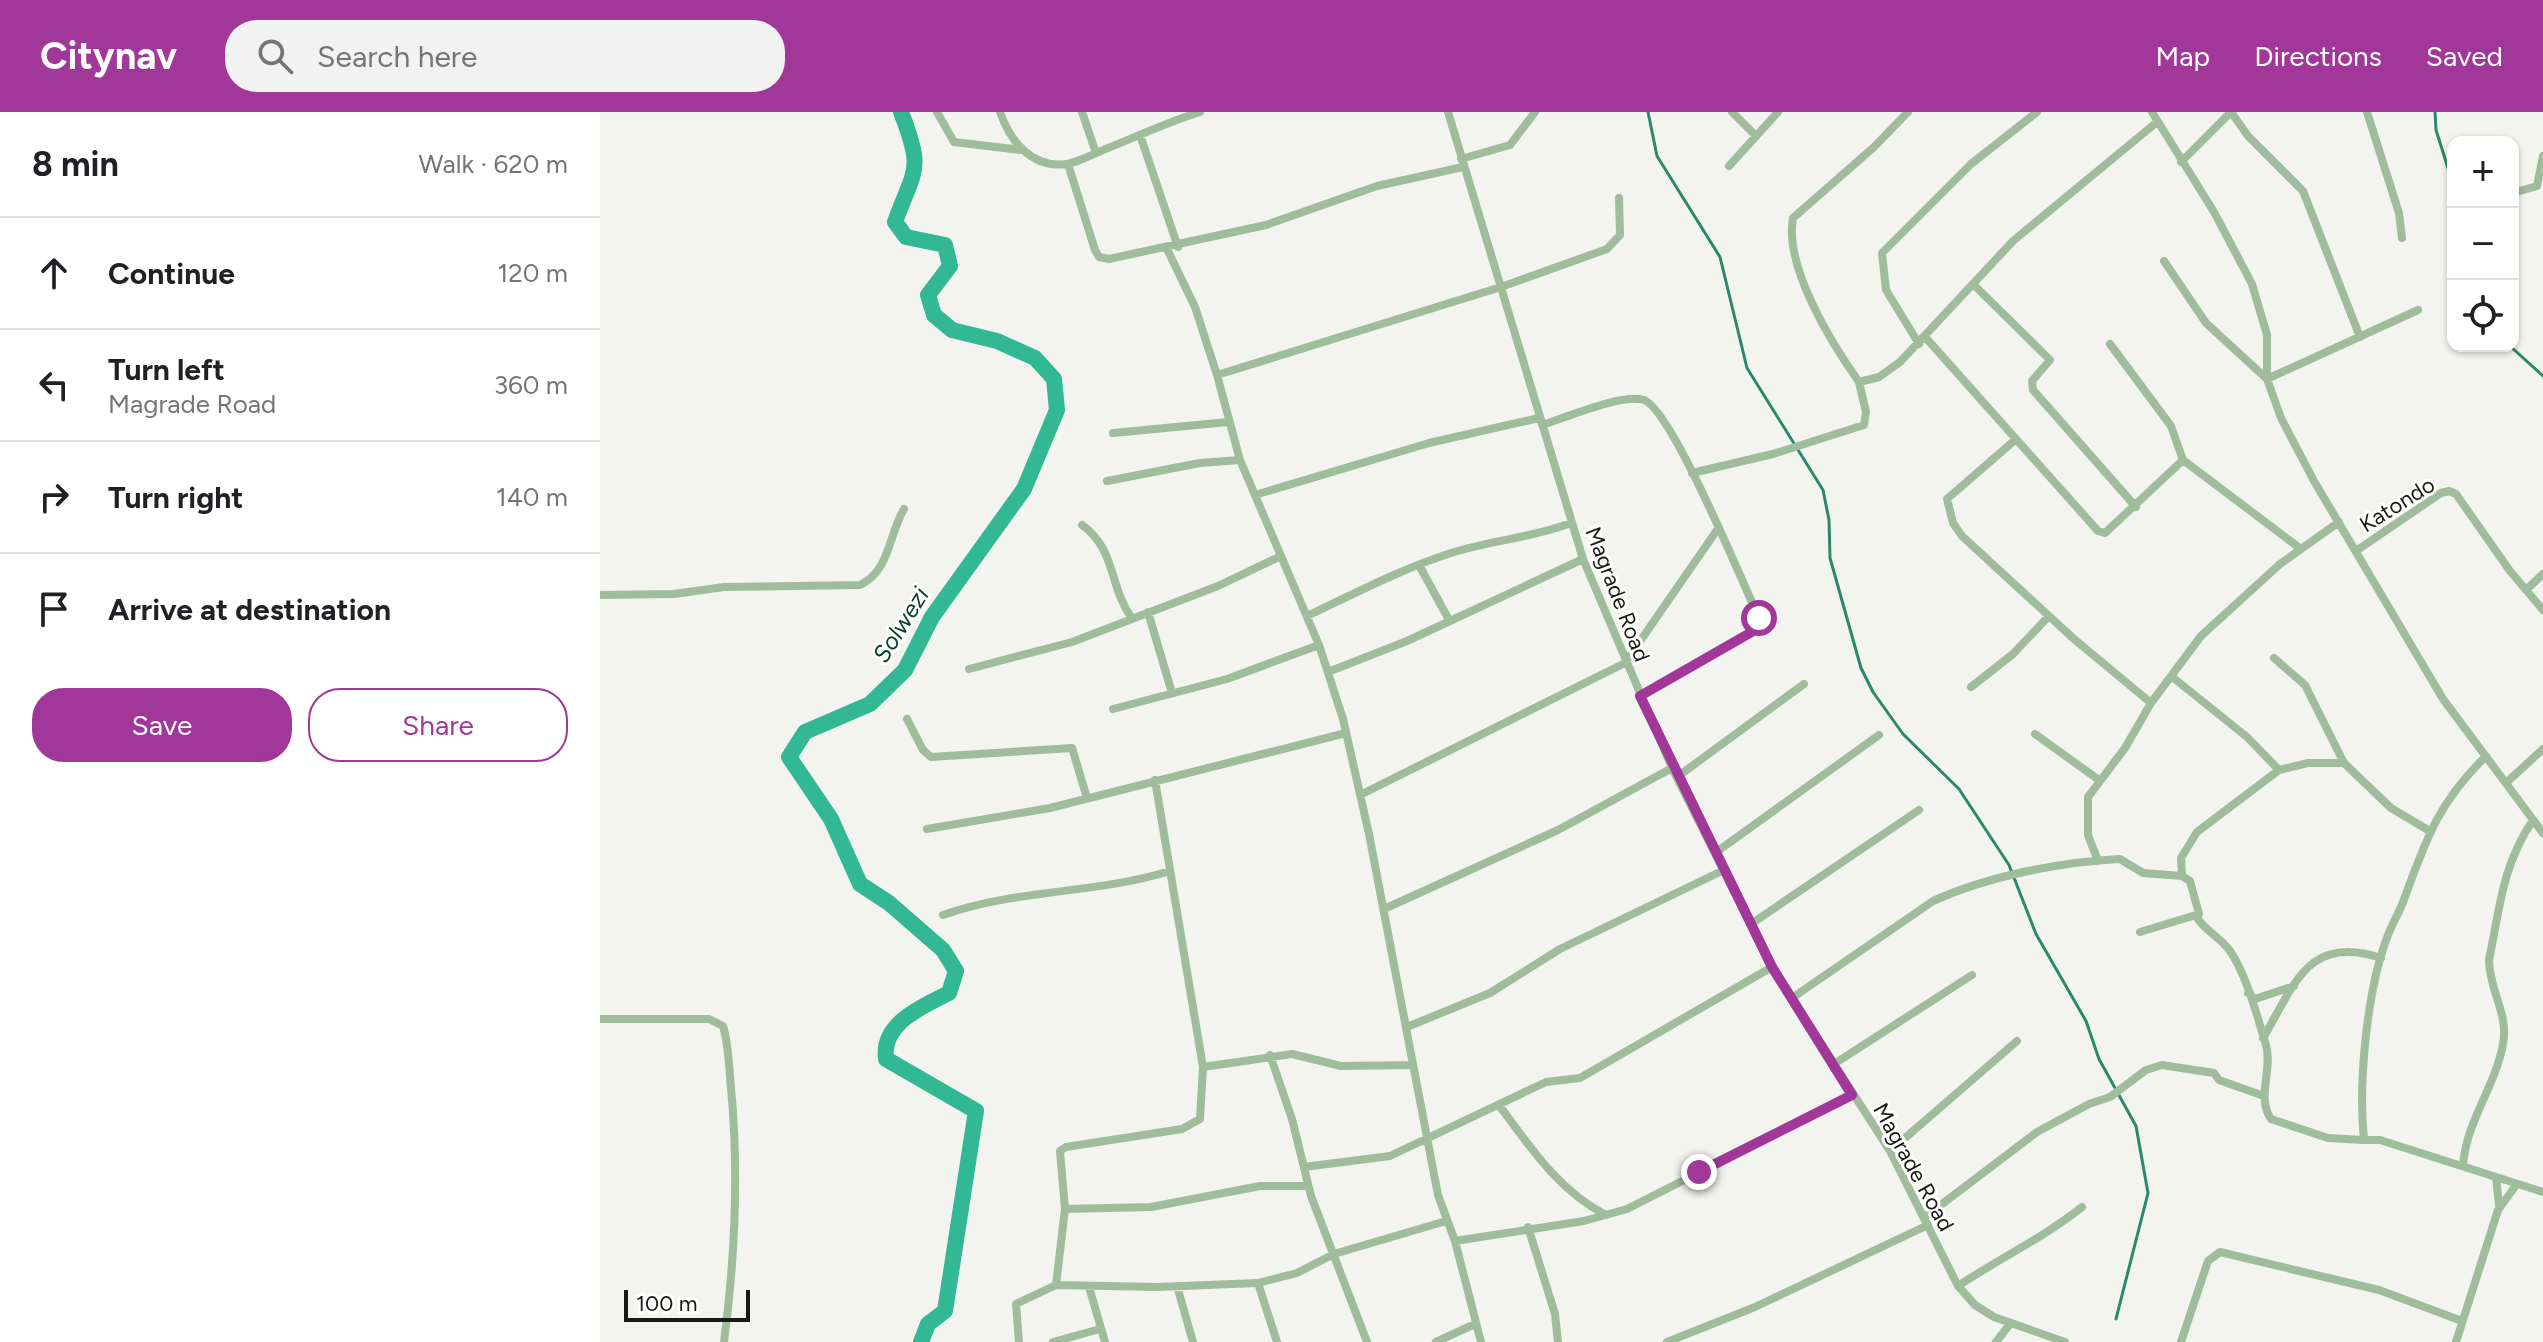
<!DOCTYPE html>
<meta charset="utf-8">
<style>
:root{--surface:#fff;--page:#f2f2f2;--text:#202124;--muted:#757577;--line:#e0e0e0;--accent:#a13799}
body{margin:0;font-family:Figtree,sans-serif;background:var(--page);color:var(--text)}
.controls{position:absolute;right:24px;top:24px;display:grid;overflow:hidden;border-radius:16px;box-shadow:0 2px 6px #0004}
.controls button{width:72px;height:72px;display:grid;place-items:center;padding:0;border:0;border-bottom:2px solid var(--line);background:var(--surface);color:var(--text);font:40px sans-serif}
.scale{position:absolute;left:24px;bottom:20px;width:126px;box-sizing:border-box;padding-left:8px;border:4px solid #181817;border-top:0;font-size:22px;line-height:28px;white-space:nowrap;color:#181817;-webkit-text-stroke:6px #fffffe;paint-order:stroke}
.stop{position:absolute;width:24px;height:24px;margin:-18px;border:6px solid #a13799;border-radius:50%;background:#fff}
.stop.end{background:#a13799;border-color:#fff;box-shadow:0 2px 8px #0008}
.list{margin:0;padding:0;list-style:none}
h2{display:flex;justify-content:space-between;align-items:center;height:104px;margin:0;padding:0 32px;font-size:34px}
h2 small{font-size:26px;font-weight:400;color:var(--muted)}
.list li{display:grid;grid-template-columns:52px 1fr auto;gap:24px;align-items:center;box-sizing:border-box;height:112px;padding:0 32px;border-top:2px solid var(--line)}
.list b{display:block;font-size:30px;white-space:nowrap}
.list p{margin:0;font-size:26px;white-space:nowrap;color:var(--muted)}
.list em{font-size:26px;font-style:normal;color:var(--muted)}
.actions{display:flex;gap:16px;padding:24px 32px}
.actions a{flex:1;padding:18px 0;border:2px solid var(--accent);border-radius:32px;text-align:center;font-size:28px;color:var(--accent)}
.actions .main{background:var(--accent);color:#fff}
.icon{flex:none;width:44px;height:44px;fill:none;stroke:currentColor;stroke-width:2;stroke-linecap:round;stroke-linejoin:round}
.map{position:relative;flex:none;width:1943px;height:1230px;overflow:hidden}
header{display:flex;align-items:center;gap:48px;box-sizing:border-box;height:112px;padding:0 40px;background:var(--accent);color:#fff}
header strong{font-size:38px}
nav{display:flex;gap:44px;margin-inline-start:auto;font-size:28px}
.search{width:560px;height:72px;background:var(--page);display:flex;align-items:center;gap:20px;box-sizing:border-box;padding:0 28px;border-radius:32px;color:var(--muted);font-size:30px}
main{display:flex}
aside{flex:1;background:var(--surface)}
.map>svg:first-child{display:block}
</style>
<header>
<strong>Citynav</strong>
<div class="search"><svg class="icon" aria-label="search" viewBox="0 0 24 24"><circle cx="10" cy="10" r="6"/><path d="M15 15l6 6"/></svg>Search here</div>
<nav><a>Map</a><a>Directions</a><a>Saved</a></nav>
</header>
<main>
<aside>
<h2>8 min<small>Walk · 620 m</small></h2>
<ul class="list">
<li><svg class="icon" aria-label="ahead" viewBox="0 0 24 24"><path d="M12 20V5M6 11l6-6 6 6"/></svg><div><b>Continue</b></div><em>120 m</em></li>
<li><svg class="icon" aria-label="left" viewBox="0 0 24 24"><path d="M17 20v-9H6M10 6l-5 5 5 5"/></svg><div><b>Turn left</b><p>Magrade Road</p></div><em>360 m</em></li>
<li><svg class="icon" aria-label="right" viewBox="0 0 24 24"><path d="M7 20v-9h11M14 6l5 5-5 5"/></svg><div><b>Turn right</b></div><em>140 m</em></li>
<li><svg class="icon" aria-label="arrive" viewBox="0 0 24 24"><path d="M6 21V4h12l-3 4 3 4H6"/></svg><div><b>Arrive at destination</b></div></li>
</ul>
<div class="actions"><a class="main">Save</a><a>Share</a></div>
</aside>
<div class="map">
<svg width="1943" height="1230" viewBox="0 0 1943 1230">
<rect width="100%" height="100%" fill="#f3f3f0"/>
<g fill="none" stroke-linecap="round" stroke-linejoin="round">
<path stroke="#2a886f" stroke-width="3" d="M1048,0L1057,44L1120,145L1147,256L1223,378L1229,408L1230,446L1261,556L1273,580L1303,622L1359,677L1409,753L1436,822L1486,909L1499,947L1536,1014L1548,1081L1516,1207
M1835,0L1836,18L1853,72
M1910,234L1943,264"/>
<path stroke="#32b895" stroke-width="16" d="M301,0C324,59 315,55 295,110L306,125L345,133L350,154L328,183L334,203L352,218L397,229L435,246L454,267L457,298L424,377L332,505L305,558L270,592L205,620L189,645L231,707L260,772L289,791L343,838L356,859L349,881C322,895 281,911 286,947L376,999L345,1199L328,1212L321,1230"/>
<path stroke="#9fbc9b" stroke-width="8" d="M337,0L354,30L421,38
M400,0C410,29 432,57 467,52C480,50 495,41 508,36C538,24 568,10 600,0
M482,0L496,41
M848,0L983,447L1072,656L1172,855L1290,1039L1358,1174L1375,1193L1394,1205L1465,1230
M1132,0L1156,24
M1308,0L1274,35L1193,106C1184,155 1232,232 1259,270L1279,265L1300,250L1413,129L1557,10
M1552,0L1614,100L1652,172L1667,223V267L1681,306L1714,369L1843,587L1943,721
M1631,0L1648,24L1703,79L1760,225
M1767,0L1799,101L1802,126
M540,23L578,135
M861,47L910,33L935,0
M1581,50L1631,0
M468,52L495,138L499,145L509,147L666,113L777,74L863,55
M1129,54L1178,0
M1913,81L1937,74L1943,44
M567,137L595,195L617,263
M1564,149L1606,211L1667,267L1818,198
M1374,173L1450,248L1432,269L1433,278L1536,395
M1326,226L1498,419L1505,421L1583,348L1571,314L1510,232
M1319,232L1286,178L1282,141L1371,52L1437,0
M942,313C965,306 1022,281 1044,288C1072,298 1143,472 1159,506L1158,514L1150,521L1040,584
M513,321L628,310
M1415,328L1347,387L1353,411L1362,424L1474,527L1551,591
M1583,348L1701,437
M1092,361L1173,342L1264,313L1266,300L1259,270
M507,369L600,351L640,348
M655,383L829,331L939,306
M482,413C516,437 509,474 531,505
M1756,439L1841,381L1849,379L1856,382L1910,459L1943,498
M819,453L849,508
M1926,478L1943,462
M0,483L74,482L124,475L260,473C290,459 288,424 304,397
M548,500L572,581
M707,504C754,482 801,457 851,441C891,428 932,426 971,411
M1674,546L1705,573L1744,651
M369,557L472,530L618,474L681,444
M728,560L807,529L983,447
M1571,564L1647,625L1679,658
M1371,575L1413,542L1448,505
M513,597L627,567L719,533
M307,607L323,638L331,645L472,636L487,686
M1435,622L1499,668
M1886,644C1837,692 1826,728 1803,790C1799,801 1792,812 1788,823C1767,877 1758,970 1764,1028H1780L1943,1080
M1077,665L1204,572
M1906,671L1943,637
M760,683L1025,551L1117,418
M327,717L450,696L746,621
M1115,741L1279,623
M1498,749L1488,723V685L1525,636L1551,591L1601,524L1680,452L1739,410
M1582,764L1581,746L1597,720L1679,658L1708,651H1744L1791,696L1828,718
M784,797L958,718L1072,656
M343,803C416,777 496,782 570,759
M1596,804C1604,819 1620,824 1630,839C1647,864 1657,904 1666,933C1673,958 1656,985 1671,1007L1728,1026L1764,1028
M1151,812L1319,698
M1648,881L1655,887L1694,874
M1192,886L1333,789C1388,764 1460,750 1520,747L1543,761L1582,764L1590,769L1599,802L1540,820
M0,907H109L123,914C129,934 129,956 131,976C139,1060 135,1146 124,1230
M807,915L890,881L960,837L1124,758
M1663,926C1695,872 1708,822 1781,846
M670,943L692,1007L711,1084L767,1230
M1234,952L1372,863
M603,955L692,942L741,954L813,953
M899,993C930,1035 959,1079 1006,1103
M1290,1039L1417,929
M1863,1054C1866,1009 1895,976 1903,932C1909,902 1889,878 1889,848C1900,795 1902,754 1933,708
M704,1055L790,1044L946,970L980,966L1172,855
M1896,1065L1899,1093
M465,1097L551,1095L660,1074H708
M1325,1105L1437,1020L1489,992L1510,985L1546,958L1562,953L1614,961L1619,968L1664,984
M928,1115L955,1202L958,1230
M855,1129L984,1109L1027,1097L1252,983
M658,1171L677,1230
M456,1173L465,1097L460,1039L466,1035L582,1017L600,1007L603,955L555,668
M577,1174L593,1230
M1358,1174C1400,1146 1443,1126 1482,1095
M489,1175L505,1230
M419,1230L416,1192L456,1173L557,1175L658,1171L697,1161L734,1142L846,1109
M453,1230L500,1217
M836,1230L875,1212
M881,1230L855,1129L838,1083L769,722L743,607L719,533L640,348L617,263L901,175L1007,137L1020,123L1019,86
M1067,1230L1155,1195L1328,1113
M1396,1230L1410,1212
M1581,1230L1608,1149L1620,1140L1779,1178L1862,1209
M1856,1230L1898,1098L1917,1072"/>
</g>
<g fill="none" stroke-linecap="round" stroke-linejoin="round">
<path stroke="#a13799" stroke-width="10" d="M1099,1060L1252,983L1172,855L1040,584L1150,521L1158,514L1159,506"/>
</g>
<g text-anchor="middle" stroke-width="6" stroke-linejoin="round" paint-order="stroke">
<g font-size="22" fill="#181817" stroke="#fffffe">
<text transform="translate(1797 392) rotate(-32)" y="8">Katondo</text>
<text transform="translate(1018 482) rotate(69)" y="8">Magrade Road</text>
<text transform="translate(1314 1055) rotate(61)" y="8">Magrade Road</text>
</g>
<g font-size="24" font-style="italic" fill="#064031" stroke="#fffffe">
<text transform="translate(301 513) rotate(-58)" y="8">Solwezi</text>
</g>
</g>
</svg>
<div class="controls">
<button>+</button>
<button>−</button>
<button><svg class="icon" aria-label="locate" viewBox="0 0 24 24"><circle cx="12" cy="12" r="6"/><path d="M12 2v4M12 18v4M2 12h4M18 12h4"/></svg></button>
</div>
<div class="scale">100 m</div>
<div class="stop" style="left:1159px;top:506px"></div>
<div class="stop end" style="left:1099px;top:1060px"></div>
</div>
</main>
